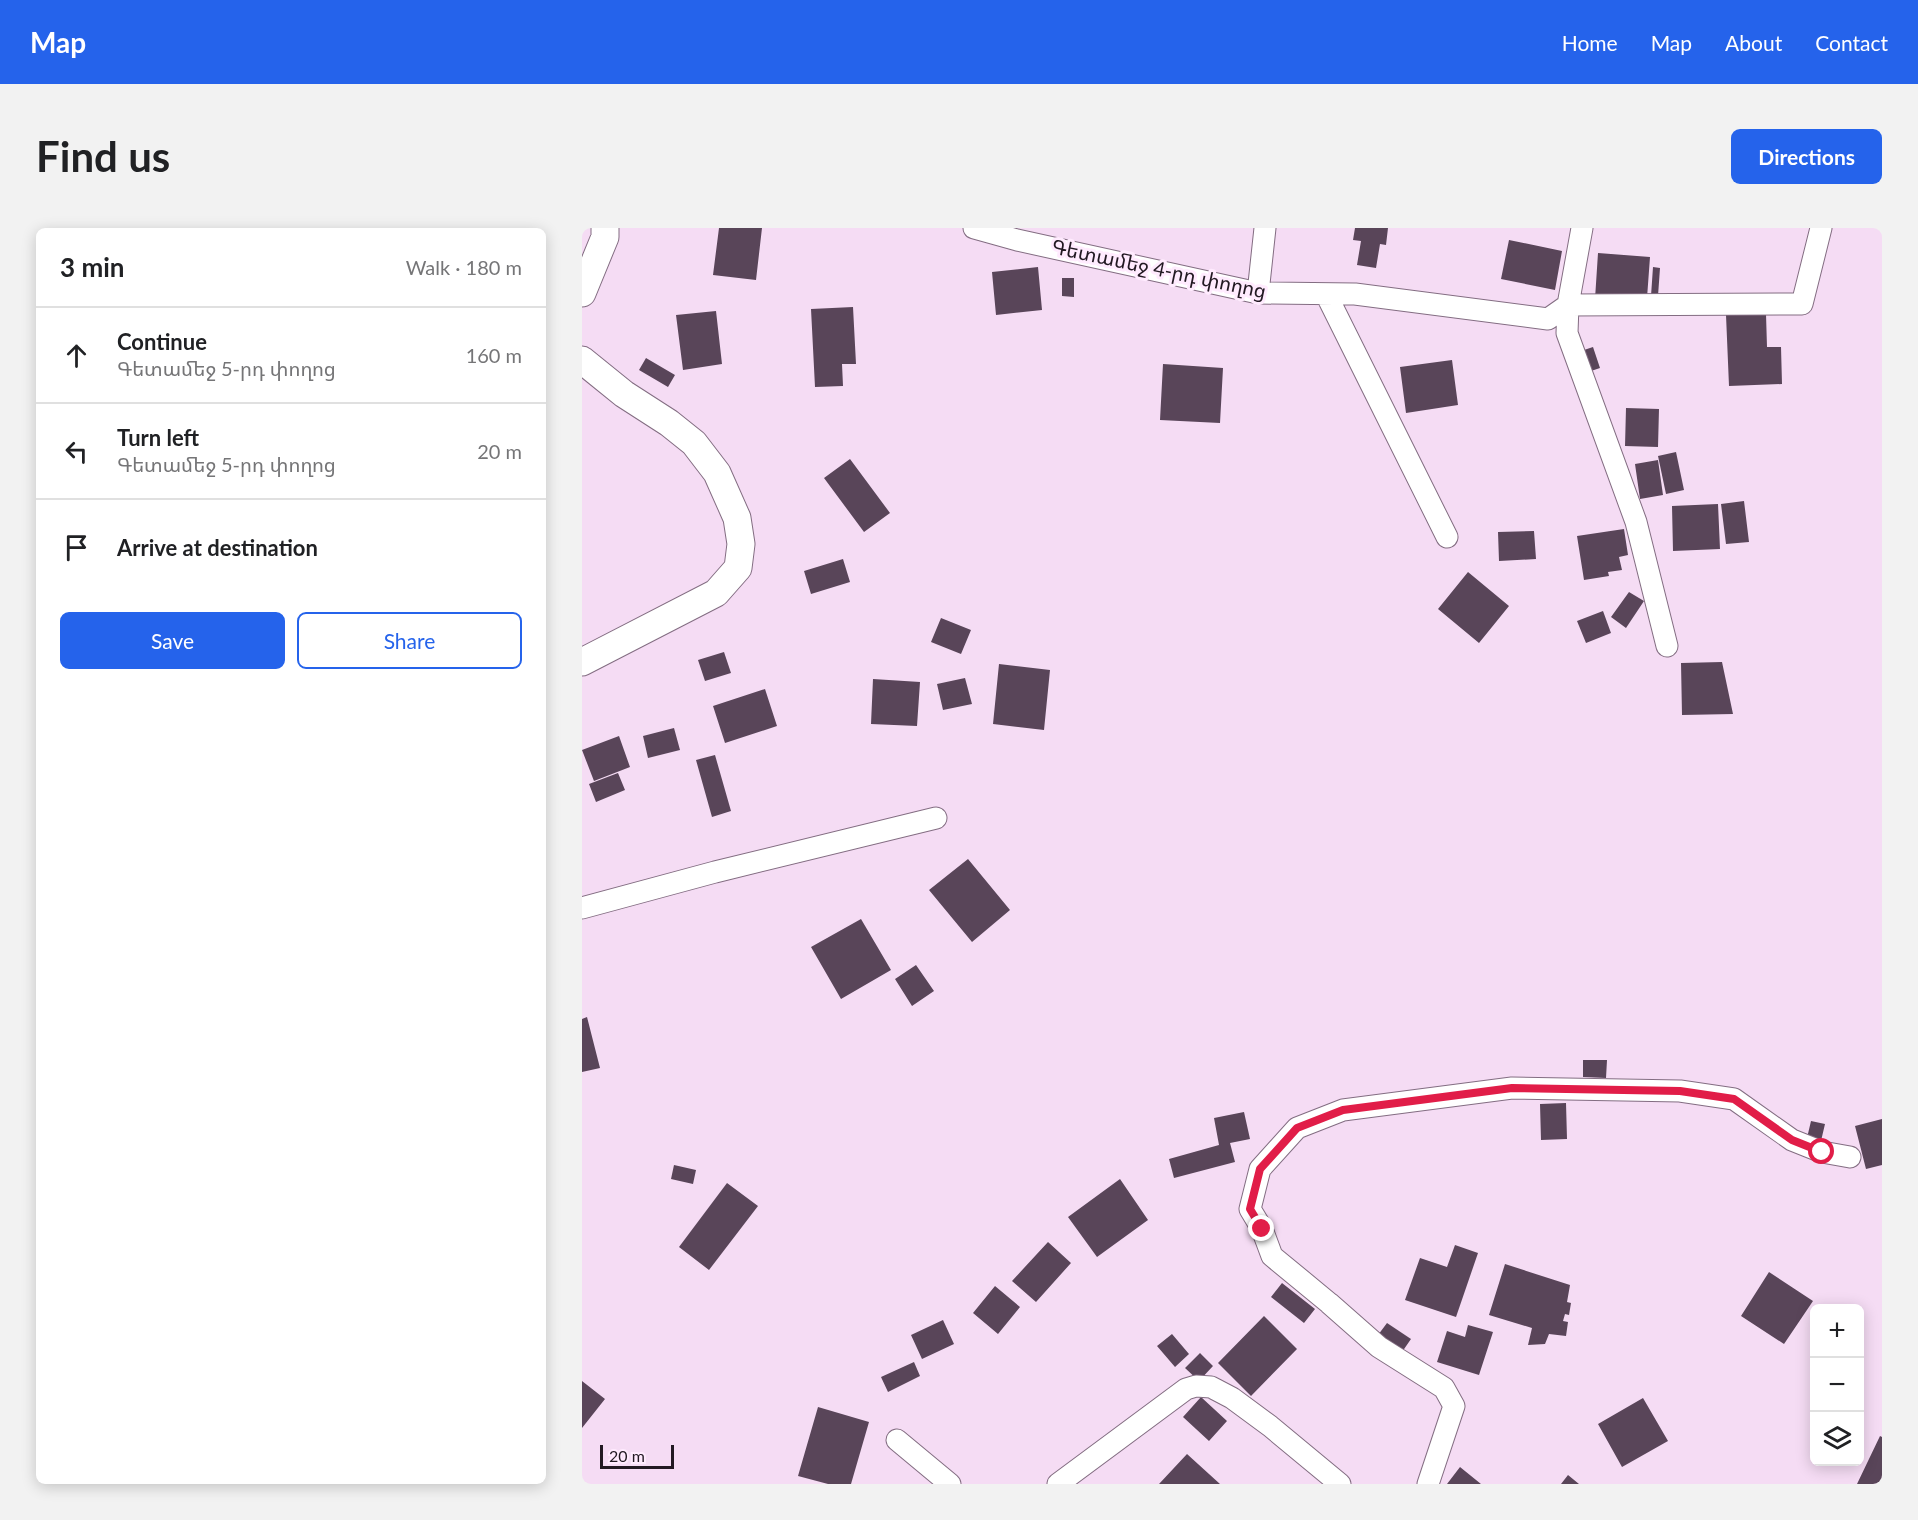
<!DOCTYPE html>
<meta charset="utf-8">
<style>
:root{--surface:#fff;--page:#f2f2f2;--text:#202124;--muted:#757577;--line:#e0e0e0;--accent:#2563eb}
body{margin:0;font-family:Lato,"Noto Sans Armenian",sans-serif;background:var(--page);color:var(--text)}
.controls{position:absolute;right:18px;bottom:18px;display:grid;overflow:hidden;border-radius:9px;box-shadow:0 3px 15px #0003}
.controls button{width:54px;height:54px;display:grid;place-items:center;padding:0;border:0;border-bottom:2px solid var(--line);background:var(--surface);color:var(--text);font:30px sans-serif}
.scale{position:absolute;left:18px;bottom:15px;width:74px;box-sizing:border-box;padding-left:6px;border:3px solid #221922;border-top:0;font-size:16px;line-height:21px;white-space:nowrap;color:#221922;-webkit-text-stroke:4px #ffebfe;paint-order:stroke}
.stop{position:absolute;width:18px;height:18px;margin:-14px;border:4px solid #e11d48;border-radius:50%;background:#fff}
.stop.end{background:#e11d48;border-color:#fff;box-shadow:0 2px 6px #0008}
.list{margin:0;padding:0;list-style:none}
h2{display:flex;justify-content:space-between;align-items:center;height:78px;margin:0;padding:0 24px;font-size:26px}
h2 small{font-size:20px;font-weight:400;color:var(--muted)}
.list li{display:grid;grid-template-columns:39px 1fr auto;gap:18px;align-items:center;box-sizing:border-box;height:96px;padding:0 24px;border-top:2px solid var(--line)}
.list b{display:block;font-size:22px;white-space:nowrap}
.list p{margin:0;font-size:20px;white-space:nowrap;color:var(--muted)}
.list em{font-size:20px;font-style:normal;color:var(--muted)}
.actions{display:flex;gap:12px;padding:18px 24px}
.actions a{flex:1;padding:14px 0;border:2px solid var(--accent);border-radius:9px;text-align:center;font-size:21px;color:var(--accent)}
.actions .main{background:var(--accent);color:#fff}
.icon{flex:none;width:33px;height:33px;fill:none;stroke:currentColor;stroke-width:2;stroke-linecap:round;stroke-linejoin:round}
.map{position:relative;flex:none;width:1300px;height:1256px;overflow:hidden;border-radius:9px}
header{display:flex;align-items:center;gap:36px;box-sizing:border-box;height:84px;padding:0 30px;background:var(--accent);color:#fff}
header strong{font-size:28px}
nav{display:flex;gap:33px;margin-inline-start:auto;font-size:21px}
.intro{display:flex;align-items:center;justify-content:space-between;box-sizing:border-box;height:144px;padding:0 36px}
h1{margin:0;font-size:42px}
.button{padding:15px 27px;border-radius:9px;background:var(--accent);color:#fff;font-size:21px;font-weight:700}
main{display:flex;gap:36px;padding:0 36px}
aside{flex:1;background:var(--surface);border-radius:9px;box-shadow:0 3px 15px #0003}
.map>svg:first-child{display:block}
</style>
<header>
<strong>Map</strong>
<nav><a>Home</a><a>Map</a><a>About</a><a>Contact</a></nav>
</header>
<div class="intro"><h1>Find us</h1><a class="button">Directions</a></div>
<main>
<aside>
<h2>3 min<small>Walk · 180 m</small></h2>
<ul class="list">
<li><svg class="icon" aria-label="ahead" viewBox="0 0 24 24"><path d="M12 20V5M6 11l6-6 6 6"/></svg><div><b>Continue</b><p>Գետամեջ 5-րդ փողոց</p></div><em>160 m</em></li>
<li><svg class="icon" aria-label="left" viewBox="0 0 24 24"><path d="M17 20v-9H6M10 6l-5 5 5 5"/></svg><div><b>Turn left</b><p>Գետամեջ 5-րդ փողոց</p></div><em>20 m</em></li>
<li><svg class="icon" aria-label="arrive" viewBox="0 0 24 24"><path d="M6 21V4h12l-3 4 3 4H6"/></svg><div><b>Arrive at destination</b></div></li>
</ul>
<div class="actions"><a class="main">Save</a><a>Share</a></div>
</aside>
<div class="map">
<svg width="1300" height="1256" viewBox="0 0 1300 1256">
<rect width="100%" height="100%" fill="#f5dcf4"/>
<path fill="#594559" d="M137,0H180L174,52L131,47Z
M773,0H806L804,17L798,16L794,40L775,37L779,13L771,12Z
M927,12L980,23L973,62L919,51Z
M1016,25L1068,29L1065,70L1013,71Z
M456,39L460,82L414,87L410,44Z
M1071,39L1078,40L1076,68H1069Z
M480,50H492V69L480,68Z
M271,79L274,136H260L261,158L233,159L229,81Z
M134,83L140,136L101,142L94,87Z
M1184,86L1185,119H1199L1200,156L1147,158L1144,87Z
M1011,119L1018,140L1006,144L999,123Z
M64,130L93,147L86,159L57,142Z
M870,132L876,177L824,185L818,139Z
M581,136L641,140L638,195L578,192Z
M1044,180L1077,181L1076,219L1043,218Z
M1094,224L1102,262L1084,266L1076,228Z
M268,231L308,285L282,304L242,250Z
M1076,232L1081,267L1058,271L1053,236Z
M1162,273L1167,314L1144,316L1139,276Z
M1136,276L1138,321L1091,323L1090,278Z
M1042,301L1046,327L1037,329L1040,342L1026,344L1027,348L1002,352L995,308Z
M952,303L954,331L917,333L916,304Z
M261,331L268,354L229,366L222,343Z
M886,344L927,378L897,415L856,381Z
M1047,364L1062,373L1044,400L1029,389Z
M1021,383L1029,405L1004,415L995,393Z
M359,390L389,402L379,426L349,414Z
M142,424L149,445L123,453L116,432Z
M1140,434L1151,486L1100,487L1099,435Z
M417,436L468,442L462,502L411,496Z
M383,450L390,476L361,482L355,456Z
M291,451L338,454L335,498L289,496Z
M183,461L195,498L143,515L131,478Z
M92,500L98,522L66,530L61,508Z
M37,508L48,539L12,553L0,522Z
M133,527L149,583L130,589L114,532Z
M36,545L43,562L14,574L7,556Z
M386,631L428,682L390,714L347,662Z
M279,691L309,742L259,771L229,719Z
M334,737L352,763L330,778L313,751Z
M5,789L18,840L0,844V791Z
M1001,832H1025L1024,850L1001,849Z
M984,875L985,911L959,912L958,876Z
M662,884L668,911L648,915L653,934L592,950L587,931L637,917L632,890Z
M1300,891V937L1284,941L1273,898Z
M1229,893L1243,896L1239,913L1225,910Z
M92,937L114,942L111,956L89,951Z
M538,951L566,992L515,1029L486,989Z
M145,955L176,978L127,1042L97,1019Z
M466,1014L489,1035L454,1074L430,1053Z
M873,1017L896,1025L874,1089L823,1072L838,1030L865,1039Z
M923,1036L988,1057L985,1074L989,1075L987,1087L983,1086L981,1093L986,1094L984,1108L967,1106L963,1116L946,1117L950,1100L907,1087Z
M1187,1044L1231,1073L1202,1116L1159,1088Z
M700,1055L733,1081L722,1095L689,1069Z
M413,1058L438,1079L416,1106L391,1085Z
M682,1088L715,1121L669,1168L636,1135Z
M361,1092L372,1116L340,1131L329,1107Z
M805,1095L829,1111L820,1124L796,1107Z
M886,1097L911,1104L897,1147L855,1134L865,1103L883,1109Z
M590,1106L607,1126L593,1139L575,1118Z
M618,1125L631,1138L617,1153L603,1140Z
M332,1134L338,1148L306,1164L299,1149Z
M0,1153L23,1171L0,1200Z
M619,1169L645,1193L627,1213L601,1189Z
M1061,1170L1086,1213L1040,1239L1016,1196Z
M236,1179L287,1194L269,1256H246L216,1248Z
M1298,1208L1300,1209V1256H1275Z
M605,1226L638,1256H577Z
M878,1239L899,1256H865Z
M986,1247L997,1256H979Z"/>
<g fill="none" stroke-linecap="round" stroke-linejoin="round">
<g stroke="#836d82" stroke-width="23">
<path id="minor" d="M392,0L435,12L676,65L773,66L966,91L986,77L1220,76L1239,0
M1000,0L986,77L985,105L1054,294L1085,418
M676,65L683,0
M744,66L865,309
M0,680L133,644L354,590
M315,1212L368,1256
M476,1256L604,1161L614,1158L629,1159L650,1170L688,1198L758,1256
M846,1256L872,1178L862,1160L797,1119L747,1075L690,1028L680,1001L668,981L678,941L715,900L761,882L930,860L1098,863L1152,871L1210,912L1240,924L1268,929"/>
</g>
<g stroke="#836d82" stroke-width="29">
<path id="tertiary" d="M0,65L23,9V0
M0,132L42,166L87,195L112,215L135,245L155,290L159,316L156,340L134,365L0,434"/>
</g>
<use href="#minor" stroke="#fff" stroke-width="21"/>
<use href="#tertiary" stroke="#fff" stroke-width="27"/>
</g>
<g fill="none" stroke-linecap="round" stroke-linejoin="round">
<path stroke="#e11d48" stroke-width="8" d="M680,1001L668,981L678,941L715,900L761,882L930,860L1098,863L1152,871L1210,912L1240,924"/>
</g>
<g text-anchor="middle" stroke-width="6" stroke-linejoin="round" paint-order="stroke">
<g font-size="20" fill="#221922" stroke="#ffebfe">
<text transform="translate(577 41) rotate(12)" y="7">Գետամեջ 4-րդ փողոց</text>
</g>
</g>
</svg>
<div class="controls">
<button>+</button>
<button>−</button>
<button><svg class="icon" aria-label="layers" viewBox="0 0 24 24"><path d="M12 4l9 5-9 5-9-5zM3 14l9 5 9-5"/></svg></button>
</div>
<div class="scale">20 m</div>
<div class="stop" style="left:1240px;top:924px"></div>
<div class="stop end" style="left:680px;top:1001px"></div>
</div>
</main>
